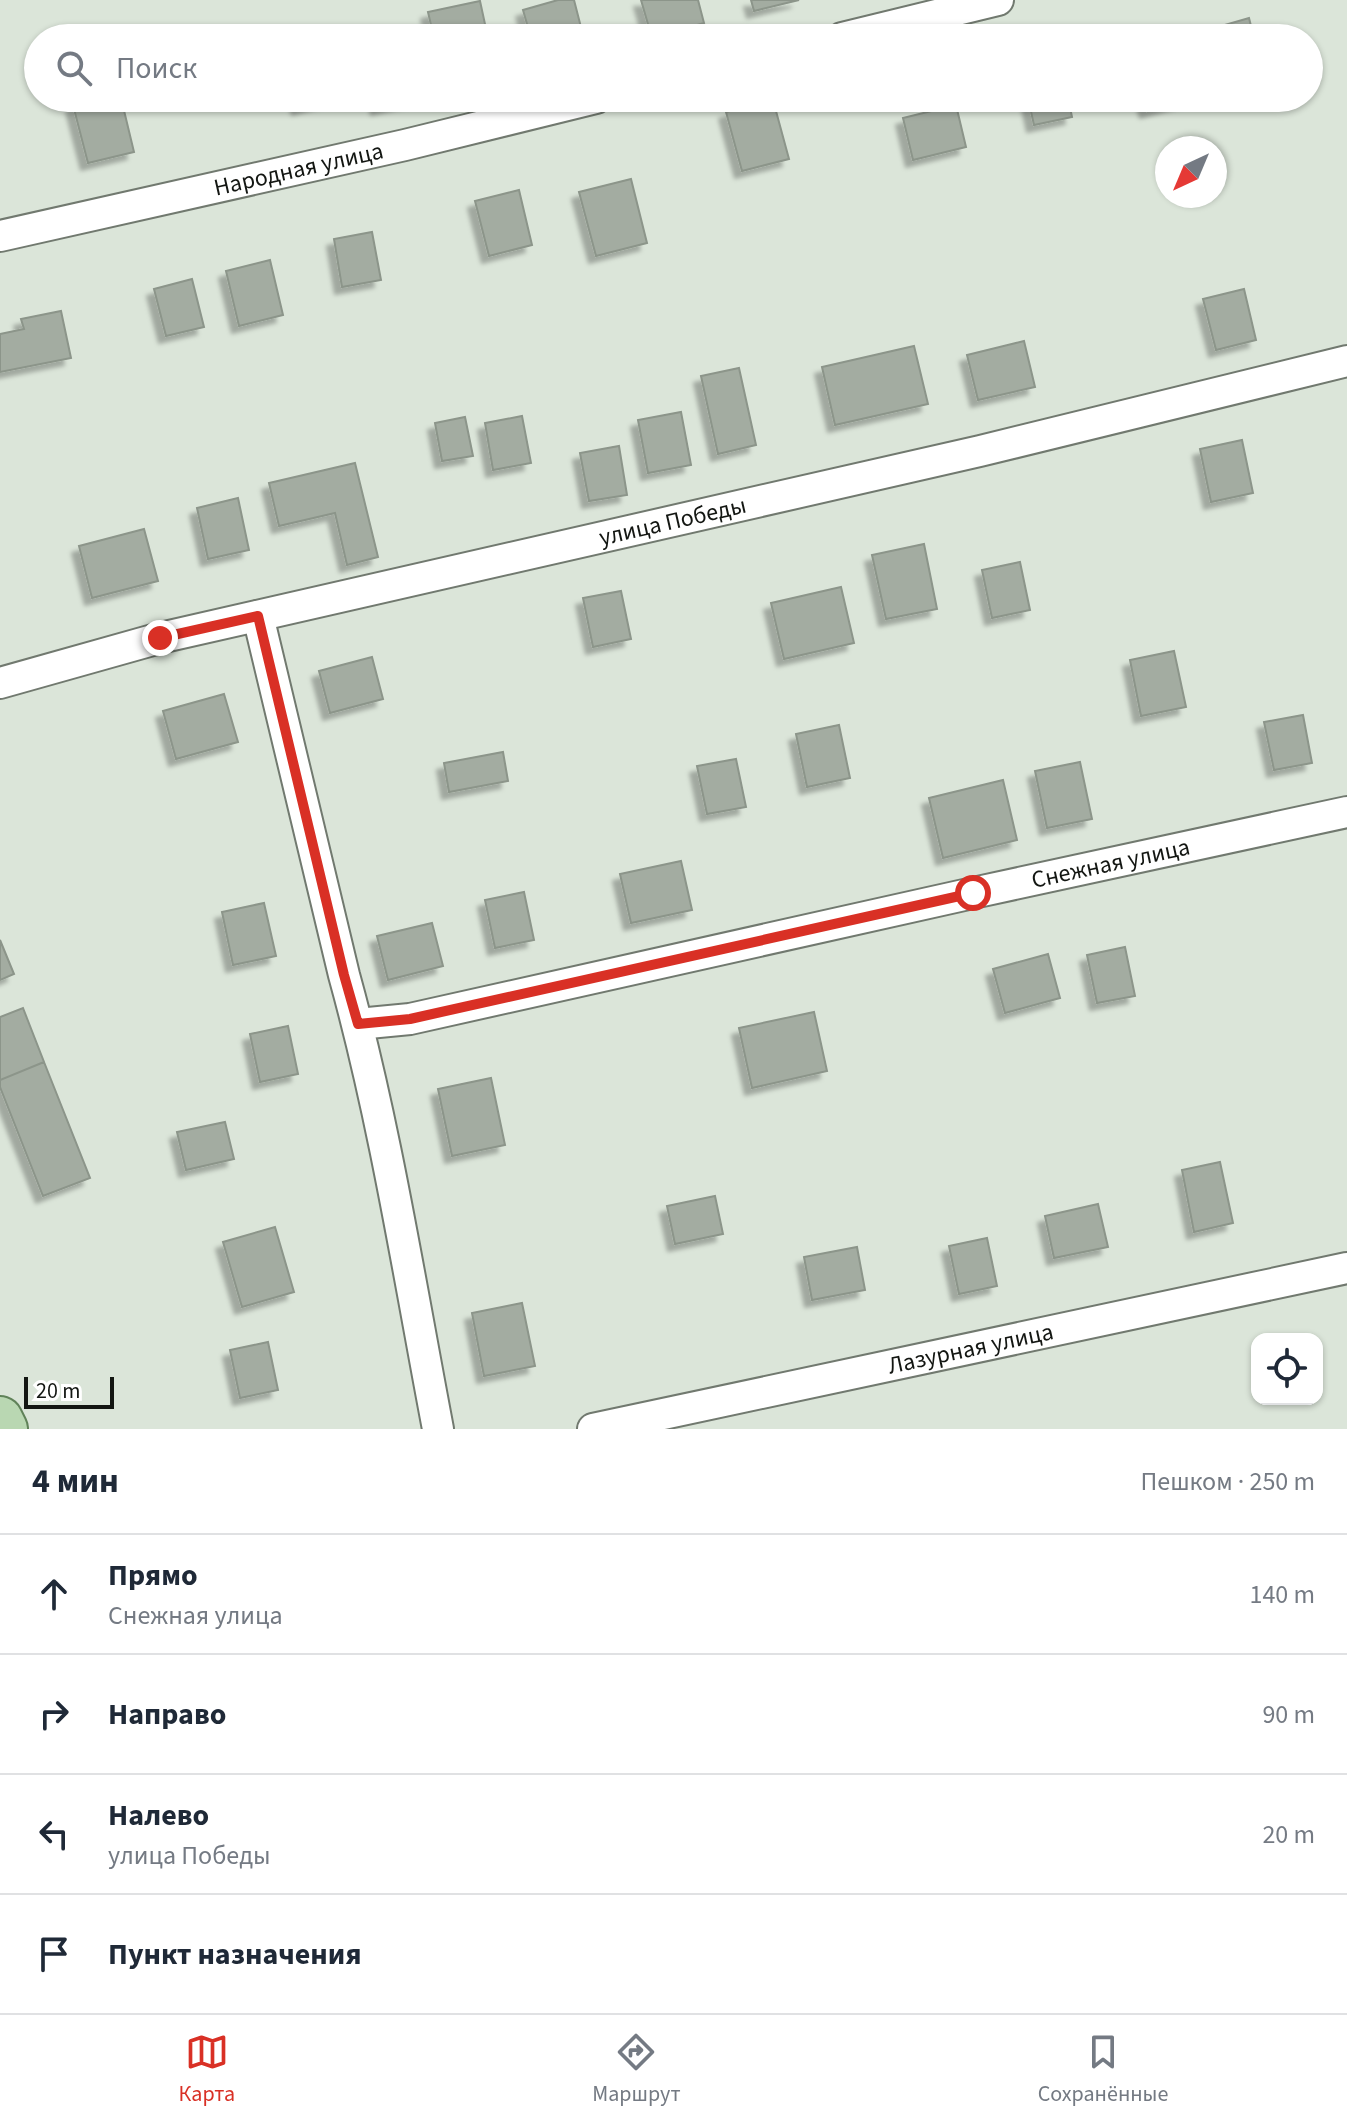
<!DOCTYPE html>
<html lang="ru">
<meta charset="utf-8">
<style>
:root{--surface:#fff;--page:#f2f2f3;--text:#1f2937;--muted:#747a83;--line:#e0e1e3;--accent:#d93025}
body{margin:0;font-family:"Source Sans 3",sans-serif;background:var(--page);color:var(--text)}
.controls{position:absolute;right:24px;bottom:24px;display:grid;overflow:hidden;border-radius:16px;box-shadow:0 2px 6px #0004}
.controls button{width:72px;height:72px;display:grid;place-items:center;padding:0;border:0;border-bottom:2px solid var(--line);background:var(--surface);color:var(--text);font:40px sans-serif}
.compass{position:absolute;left:1155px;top:136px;width:72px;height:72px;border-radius:50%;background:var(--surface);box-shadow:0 2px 6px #0004;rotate:224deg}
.scale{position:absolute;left:24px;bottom:20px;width:90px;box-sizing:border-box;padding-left:8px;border:4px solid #131612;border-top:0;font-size:22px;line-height:28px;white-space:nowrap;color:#131612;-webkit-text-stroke:6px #fff;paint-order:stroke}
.stop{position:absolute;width:24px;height:24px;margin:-18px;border:6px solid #d93025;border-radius:50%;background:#fff}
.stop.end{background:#d93025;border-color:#fff;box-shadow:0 2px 8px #0008}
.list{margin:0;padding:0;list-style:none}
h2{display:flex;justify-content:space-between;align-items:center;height:104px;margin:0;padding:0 32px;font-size:34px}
h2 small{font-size:26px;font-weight:400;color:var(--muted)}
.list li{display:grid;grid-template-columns:52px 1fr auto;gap:24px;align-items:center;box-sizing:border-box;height:120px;padding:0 32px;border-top:2px solid var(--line)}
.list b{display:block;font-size:30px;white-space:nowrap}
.list p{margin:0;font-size:26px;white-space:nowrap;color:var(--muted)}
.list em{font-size:26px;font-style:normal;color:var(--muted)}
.icon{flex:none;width:44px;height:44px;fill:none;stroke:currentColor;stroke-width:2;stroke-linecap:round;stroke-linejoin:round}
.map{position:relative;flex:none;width:1347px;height:1429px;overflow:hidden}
.search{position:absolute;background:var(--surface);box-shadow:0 2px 6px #0004;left:24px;right:24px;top:24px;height:88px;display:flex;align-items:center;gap:20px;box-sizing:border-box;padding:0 28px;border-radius:44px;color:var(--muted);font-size:30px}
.sheet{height:584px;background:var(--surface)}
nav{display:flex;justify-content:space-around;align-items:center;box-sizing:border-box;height:112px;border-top:2px solid var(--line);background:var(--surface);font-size:22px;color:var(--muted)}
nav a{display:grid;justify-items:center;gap:4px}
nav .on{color:var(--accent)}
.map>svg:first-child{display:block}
</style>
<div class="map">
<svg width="1347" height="1429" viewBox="0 0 1347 1429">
<defs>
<filter id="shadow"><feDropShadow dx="-7" dy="7" stdDeviation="2" flood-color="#0004"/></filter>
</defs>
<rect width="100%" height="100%" fill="#dbe5d9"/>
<path fill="#a3aca1" stroke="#8c958a" stroke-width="2" filter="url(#shadow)" d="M558,0H574L583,35L573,38H531L523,10Z
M641,0H698L704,23L652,38Z
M751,0H799L754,11Z
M480,1L488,38H434L428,12Z
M1249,18L1254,38H1213L1211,29Z
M331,32L333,38H308Z
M100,98H121L134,152L88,163L73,105Z
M296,98H336L299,108Z
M376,98H418V99L378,108Z
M1028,98H1068L1072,117L1034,125Z
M1143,98H1192V99L1147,111Z
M773,100L789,159L742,171L726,112Z
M956,105L966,147L913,160L903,118Z
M631,179L647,243L596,256L579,192Z
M519,190L532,245L489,256L475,201Z
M372,232L381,280L342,287L334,239Z
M270,260L283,315L239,326L226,271Z
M192,279L204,327L166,336L154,289Z
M1244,289L1256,340L1216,350L1203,299Z
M61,311L71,358L0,372V334L24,329L21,319Z
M1024,341L1035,387L978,400L967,355Z
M914,346L928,404L835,425L822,367Z
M739,368L756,445L718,454L701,376Z
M681,412L691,465L648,473L638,420Z
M522,416L531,463L493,470L485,423Z
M465,417L473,456L442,461L435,423Z
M1242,440L1253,493L1211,502L1200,449Z
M619,446L627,495L589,501L580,453Z
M355,463L378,557L347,565L335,513L279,526L269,483Z
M238,498L249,550L208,559L197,508Z
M144,529L158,581L92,598L79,546Z
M924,544L937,609L886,619L872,555Z
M1020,562L1030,610L992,618L982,570Z
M841,587L854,643L784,659L771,603Z
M621,591L631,639L593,647L583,598Z
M1174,651L1186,707L1141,716L1130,660Z
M372,657L383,699L330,713L319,671Z
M224,694L238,742L176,759L163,711Z
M1303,715L1312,763L1274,770L1264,722Z
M839,725L850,778L807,787L796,734Z
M503,752L508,781L449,792L444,763Z
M736,759L746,807L707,814L697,766Z
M1080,762L1092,819L1047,828L1035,771Z
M1003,780L1017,840L943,858L929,798Z
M681,861L692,910L631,923L620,874Z
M524,892L534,940L495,948L485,900Z
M264,903L276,956L233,965L222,912Z
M432,923L443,966L388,980L377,936Z
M0,940L14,974L0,980Z
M1125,947L1135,996L1097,1003L1087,955Z
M1048,954L1060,998L1005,1013L993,969Z
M23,1008L44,1062L0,1080V1017Z
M814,1012L827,1071L752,1088L739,1028Z
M288,1026L298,1074L260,1082L250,1034Z
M44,1062L90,1178L43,1196L0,1087V1080Z
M491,1078L505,1145L452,1156L438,1089Z
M225,1122L234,1159L186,1170L177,1132Z
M1220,1162L1233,1223L1194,1232L1182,1170Z
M715,1196L723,1234L675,1244L667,1206Z
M1098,1204L1108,1247L1054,1258L1045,1216Z
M275,1227L294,1292L242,1307L223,1242Z
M987,1238L997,1286L959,1294L949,1246Z
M857,1247L865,1290L812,1300L804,1257Z
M522,1303L535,1366L484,1376L472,1313Z
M268,1342L278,1390L240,1398L230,1350Z"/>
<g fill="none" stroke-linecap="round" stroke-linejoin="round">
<g stroke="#71796f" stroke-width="34">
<g id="minor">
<path d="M842,38L998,0"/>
<path id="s1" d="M0,236L405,145L596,98"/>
<path d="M258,616L344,975C385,1123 409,1277 438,1429"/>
<path id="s2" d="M0,683L160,638L980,451L1347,361"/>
<path id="s3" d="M358,1024L410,1019L973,893L1347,812"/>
<path id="s4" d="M593,1429L1347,1268"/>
</g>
</g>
<g stroke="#608259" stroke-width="48">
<path id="primary" d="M0,1419L5,1429"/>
</g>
<use href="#minor" stroke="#fff" stroke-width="30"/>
<use href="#primary" stroke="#b9d7b2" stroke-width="44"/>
</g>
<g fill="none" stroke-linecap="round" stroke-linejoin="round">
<path stroke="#d93025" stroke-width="10" d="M160,638L258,616L344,975L358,1024L410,1019L973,893"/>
</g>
<g text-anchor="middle" stroke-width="6" stroke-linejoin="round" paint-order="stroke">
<g font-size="24" fill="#131612" stroke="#fff">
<text dy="8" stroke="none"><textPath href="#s1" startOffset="306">Народная улица</textPath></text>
<text dy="8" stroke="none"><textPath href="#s2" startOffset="692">улица Победы</textPath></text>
<text dy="8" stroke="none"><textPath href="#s3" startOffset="770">Снежная улица</textPath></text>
<text dy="8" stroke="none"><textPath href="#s4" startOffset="386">Лазурная улица</textPath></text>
</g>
</g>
</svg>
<div class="controls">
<button><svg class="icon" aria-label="locate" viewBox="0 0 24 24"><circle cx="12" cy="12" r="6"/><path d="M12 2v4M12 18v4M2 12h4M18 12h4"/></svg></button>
</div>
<svg class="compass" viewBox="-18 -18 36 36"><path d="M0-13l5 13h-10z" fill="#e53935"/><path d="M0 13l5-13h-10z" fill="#747a83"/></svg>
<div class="scale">20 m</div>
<div class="stop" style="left:973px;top:893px"></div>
<div class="stop end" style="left:160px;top:638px"></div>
<div class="search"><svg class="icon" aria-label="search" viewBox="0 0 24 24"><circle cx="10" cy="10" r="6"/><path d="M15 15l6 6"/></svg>Поиск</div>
</div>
<section class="sheet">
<h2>4 мин<small>Пешком · 250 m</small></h2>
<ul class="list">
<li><svg class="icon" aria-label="ahead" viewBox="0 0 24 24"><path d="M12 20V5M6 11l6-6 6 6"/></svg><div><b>Прямо</b><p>Снежная улица</p></div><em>140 m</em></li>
<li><svg class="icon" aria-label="right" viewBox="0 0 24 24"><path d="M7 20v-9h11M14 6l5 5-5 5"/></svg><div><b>Направо</b></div><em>90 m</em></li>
<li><svg class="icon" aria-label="left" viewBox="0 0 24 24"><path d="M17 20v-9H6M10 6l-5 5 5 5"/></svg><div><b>Налево</b><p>улица Победы</p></div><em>20 m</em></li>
<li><svg class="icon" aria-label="arrive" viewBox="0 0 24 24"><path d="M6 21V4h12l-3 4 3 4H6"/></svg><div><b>Пункт назначения</b></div></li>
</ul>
</section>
<nav>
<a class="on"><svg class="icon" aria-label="map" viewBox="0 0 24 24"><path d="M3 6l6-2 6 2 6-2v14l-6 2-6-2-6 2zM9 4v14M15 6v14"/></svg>Карта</a>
<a><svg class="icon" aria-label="directions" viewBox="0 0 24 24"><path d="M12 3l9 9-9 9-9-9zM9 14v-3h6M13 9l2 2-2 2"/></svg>Маршрут</a>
<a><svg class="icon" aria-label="saved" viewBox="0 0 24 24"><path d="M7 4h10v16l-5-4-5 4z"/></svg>Сохранённые</a>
</nav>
